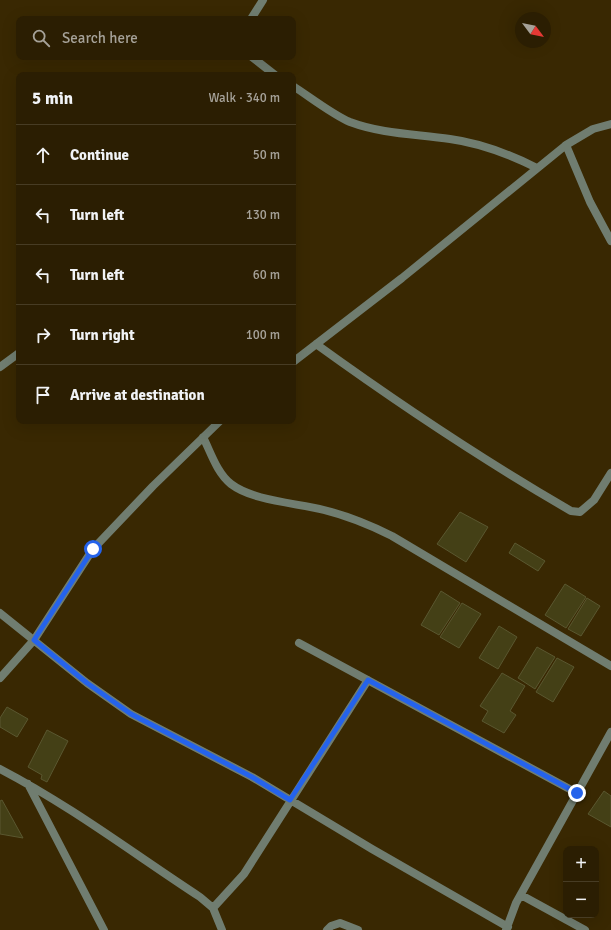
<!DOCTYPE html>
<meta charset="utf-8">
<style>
:root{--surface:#2b1e02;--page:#33270c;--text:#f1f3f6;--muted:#a6a299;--line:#473c24}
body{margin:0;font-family:Signika,sans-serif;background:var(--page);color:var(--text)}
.controls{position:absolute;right:12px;bottom:12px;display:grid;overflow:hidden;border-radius:8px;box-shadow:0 4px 16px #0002}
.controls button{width:36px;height:36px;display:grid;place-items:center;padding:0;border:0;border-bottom:1px solid var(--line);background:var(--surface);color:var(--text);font:20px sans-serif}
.compass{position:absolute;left:515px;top:12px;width:36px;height:36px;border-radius:50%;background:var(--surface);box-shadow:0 4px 16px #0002;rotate:122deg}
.stop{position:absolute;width:12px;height:12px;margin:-9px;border:3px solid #2563eb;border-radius:50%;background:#fff}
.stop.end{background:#2563eb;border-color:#fff;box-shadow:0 1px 4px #0008}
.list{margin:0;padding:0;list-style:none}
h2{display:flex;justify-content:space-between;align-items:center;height:52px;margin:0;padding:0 16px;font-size:17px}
h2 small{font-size:13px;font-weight:400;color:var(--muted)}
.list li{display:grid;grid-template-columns:26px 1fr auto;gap:12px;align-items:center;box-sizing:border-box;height:60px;padding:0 16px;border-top:1px solid var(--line)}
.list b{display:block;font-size:15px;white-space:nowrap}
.list em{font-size:13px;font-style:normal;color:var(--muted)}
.icon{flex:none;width:22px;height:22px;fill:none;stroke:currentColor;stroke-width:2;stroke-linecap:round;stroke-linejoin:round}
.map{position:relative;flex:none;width:611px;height:930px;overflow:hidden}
.search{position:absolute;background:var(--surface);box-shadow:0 4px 16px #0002;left:16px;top:16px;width:280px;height:44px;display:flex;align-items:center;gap:10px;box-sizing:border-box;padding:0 14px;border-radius:8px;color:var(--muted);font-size:15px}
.panel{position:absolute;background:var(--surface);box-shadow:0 4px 16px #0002;left:16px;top:72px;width:280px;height:352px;border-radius:8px}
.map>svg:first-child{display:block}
</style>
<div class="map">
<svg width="611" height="930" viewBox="0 0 611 930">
<rect width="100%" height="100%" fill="#392802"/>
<path fill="#444016" stroke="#5a5730" d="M460,512L488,527L466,562L437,544Z
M515,543L545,561L538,571L509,553Z
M565,584L586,597L566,628L545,615Z
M441,591L460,603L439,635L421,625Z
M587,598L600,606L581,636L568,629Z
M462,603L481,614L459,648L440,637Z
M499,626L517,637L498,669L479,658Z
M537,647L555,657L535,689L518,678Z
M557,658L574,667L553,702L536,692Z
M502,673L525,686L510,711L516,715L504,733L482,721L488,711L480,706Z
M7,707L28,719L17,737L0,727V718Z
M47,730L68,741L47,782L41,779L42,775L28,767Z
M604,791L611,796V827L588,814Z
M2,800L23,838L0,834V801Z"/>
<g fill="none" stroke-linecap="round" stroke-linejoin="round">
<path stroke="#707d70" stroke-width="8" d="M251,19L263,0
M252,57L275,75
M293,86C310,97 333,115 350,122C382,134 416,134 450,139C480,143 509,154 537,168
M566,145L590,202L611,241
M316,344C399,404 483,460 571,511L580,512L594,500L611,473
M293,362L402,278L566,145L593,129L611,124
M0,367L19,353
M203,437C211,453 217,473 231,484C253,501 297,503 324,510C348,516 370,525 392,536L611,666
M0,613L87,683L131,714L252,777L372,849L508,927
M299,643L577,793
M0,678L34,640L93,549L153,486L220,421
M0,769C71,806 134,854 200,897L213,908L222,930
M28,784L104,930
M521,895L585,930
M213,908L244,874L368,680
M327,930L331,926L340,923L358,930
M506,930L516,903L611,732"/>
</g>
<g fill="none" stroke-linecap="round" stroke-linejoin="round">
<path stroke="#2563eb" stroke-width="5" d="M93,549L34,640L87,683L131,714L252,777L290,800L368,680L577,793"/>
</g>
</svg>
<div class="controls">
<button>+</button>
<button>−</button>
</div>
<svg class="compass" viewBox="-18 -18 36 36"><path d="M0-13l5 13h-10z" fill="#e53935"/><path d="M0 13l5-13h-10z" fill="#a6a299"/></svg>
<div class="stop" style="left:93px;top:549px"></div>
<div class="stop end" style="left:577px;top:793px"></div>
<div class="search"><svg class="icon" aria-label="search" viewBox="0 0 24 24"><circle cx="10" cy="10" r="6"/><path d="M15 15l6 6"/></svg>Search here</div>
<section class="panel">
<h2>5 min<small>Walk · 340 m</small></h2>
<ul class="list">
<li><svg class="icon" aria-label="ahead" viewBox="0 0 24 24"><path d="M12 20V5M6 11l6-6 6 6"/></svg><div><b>Continue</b></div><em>50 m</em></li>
<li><svg class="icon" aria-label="left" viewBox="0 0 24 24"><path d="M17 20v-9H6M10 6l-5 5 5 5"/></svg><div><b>Turn left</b></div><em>130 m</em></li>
<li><svg class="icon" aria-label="left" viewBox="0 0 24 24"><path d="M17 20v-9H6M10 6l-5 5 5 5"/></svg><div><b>Turn left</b></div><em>60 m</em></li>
<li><svg class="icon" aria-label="right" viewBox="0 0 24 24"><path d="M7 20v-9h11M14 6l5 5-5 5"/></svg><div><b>Turn right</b></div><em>100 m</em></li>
<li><svg class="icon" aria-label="arrive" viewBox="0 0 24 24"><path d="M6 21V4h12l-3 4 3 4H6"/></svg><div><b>Arrive at destination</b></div></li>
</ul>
</section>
</div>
